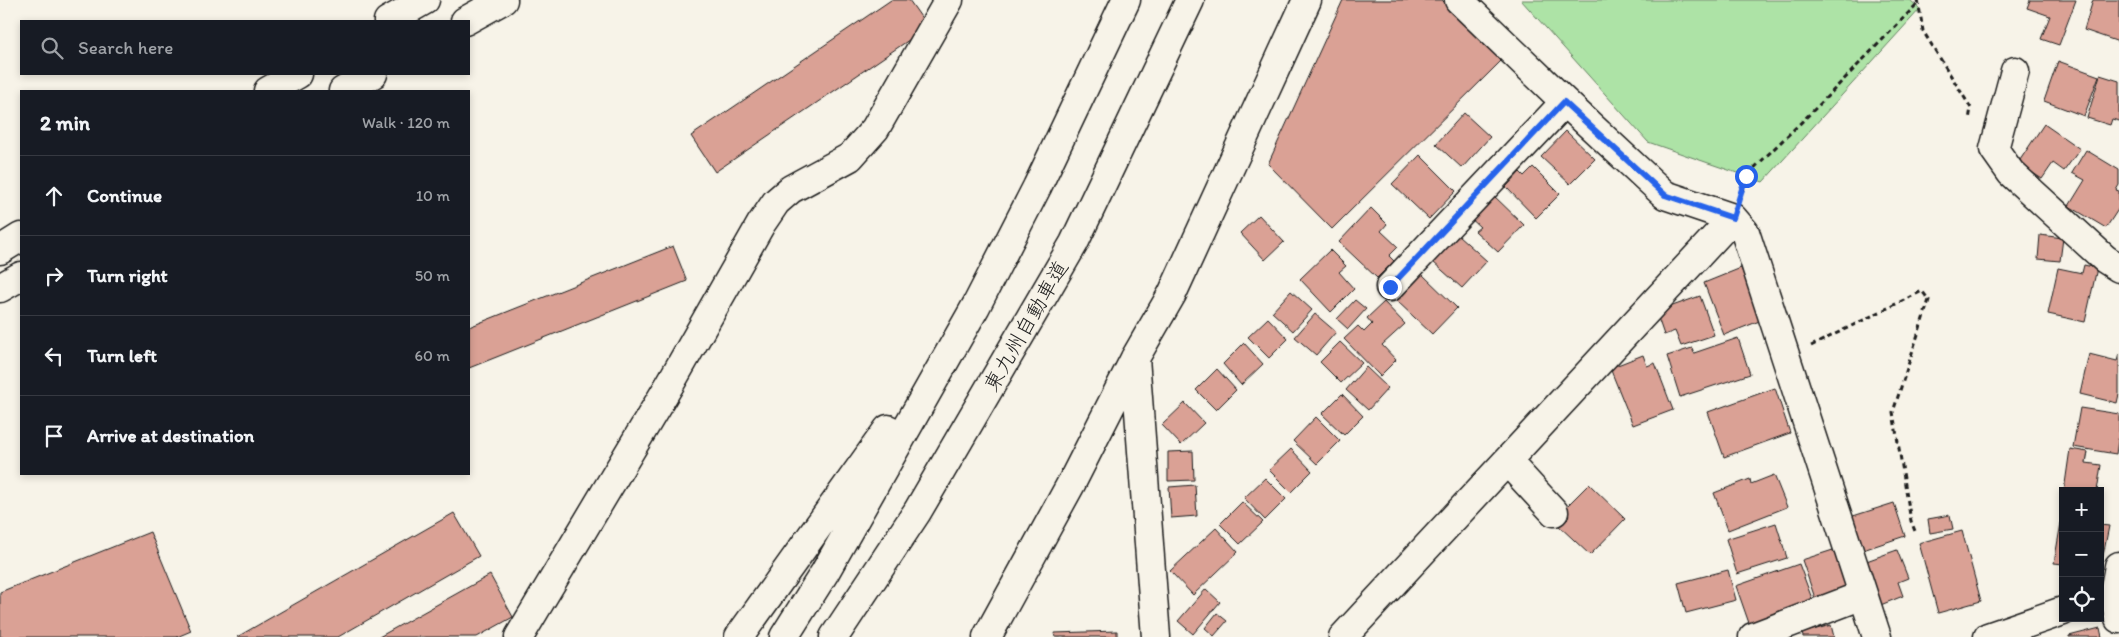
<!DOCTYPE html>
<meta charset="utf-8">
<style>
:root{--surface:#171b24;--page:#20242c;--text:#f1f3f6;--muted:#9ea1a6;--line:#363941}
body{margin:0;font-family:Itim,"Klee One",sans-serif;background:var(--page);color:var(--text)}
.controls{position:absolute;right:15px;bottom:15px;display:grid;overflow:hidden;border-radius:0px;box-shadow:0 2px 8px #0003}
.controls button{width:45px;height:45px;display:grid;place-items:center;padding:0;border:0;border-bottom:1px solid var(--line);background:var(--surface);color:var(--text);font:25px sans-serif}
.stop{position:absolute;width:15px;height:15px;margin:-11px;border:4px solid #2563eb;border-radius:50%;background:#fff}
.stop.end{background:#2563eb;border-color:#fff;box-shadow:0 1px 5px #0008}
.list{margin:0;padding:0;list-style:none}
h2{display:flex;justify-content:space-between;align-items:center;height:65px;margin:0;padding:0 20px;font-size:21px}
h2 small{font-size:16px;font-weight:400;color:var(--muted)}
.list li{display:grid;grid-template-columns:32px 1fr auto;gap:15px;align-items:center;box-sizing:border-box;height:80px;padding:0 20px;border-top:1px solid var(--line)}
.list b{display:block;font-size:19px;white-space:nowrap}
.list em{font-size:16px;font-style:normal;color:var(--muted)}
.icon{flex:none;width:28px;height:28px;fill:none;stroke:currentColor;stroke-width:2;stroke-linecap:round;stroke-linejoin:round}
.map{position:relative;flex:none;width:2119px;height:637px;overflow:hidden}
.search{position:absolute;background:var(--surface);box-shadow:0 2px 8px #0003;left:20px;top:20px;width:450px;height:55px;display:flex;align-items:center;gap:12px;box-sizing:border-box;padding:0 18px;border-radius:0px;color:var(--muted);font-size:19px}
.panel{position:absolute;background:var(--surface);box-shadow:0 2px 8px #0003;left:20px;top:90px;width:450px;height:385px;border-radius:0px}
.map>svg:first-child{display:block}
</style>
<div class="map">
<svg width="2119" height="637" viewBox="0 0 2119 637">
<rect width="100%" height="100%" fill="#f7f3e8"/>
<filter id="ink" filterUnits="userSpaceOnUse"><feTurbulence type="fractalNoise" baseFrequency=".02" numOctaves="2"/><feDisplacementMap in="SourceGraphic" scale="10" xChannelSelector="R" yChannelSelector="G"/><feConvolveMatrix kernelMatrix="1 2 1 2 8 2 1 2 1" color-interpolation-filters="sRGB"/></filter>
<g filter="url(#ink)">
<path fill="#ade3a6" stroke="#648061" d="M1521,0H1910L1920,9L1763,182L1648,142Z"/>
<path fill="#daa195" stroke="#1c1c1c" d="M891,0H909L928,27L715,172L691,136Z
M1343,0H1442L1502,60L1332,229L1268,164Z
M2030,0H2076L2059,45L2041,39L2050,16L2027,8Z
M2093,0H2119V42L2084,30Z
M2058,61L2099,76L2084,116L2044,101Z
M2100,75L2119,81V121L2112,119L2110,125L2087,118Z
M1464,113L1490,137L1462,168L1436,144Z
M2044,124L2080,149L2064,171L2053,163L2042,179L2018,163Z
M1566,131L1595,159L1570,184L1541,157Z
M2086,150L2119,170V185L2116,190L2119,191V208L2106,228L2069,206L2085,180L2072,173Z
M1420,155L1456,191L1429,219L1392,184Z
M1533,167L1560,194L1536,218L1506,187L1520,172L1524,176Z
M1491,193L1524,225L1498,252L1475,231L1480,227L1468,216Z
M1371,208L1387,224L1381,231L1398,247L1389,256L1394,261L1377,278L1339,242Z
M1259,215L1284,242L1265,260L1240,233Z
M1458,235L1487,261L1462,288L1433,262Z
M2040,235L2063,238L2060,261L2038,259Z
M673,246L687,281L469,368V327Z
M1330,250L1346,266L1339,272L1354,289L1331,312L1300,279Z
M2084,265L2097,268L2085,322L2048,314L2058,268L2082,273Z
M1741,268L1762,320L1724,335L1704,283Z
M1422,274L1457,308L1432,334L1397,301Z
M1291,291L1312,310L1293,331L1272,312Z
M1700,296L1714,335L1681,346L1675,331L1664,335L1656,312Z
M1355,300L1366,309L1348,329L1337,319Z
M1384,302L1405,324L1382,345L1396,360L1380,376L1344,339L1358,326L1364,332L1372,324L1367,318Z
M1315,314L1336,332L1316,355L1295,337Z
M1268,318L1288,339L1269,358L1248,337Z
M1738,338L1750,374L1680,397L1667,356L1692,348L1694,353Z
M1340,342L1362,363L1341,383L1320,362Z
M1244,343L1263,364L1241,385L1223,364Z
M2089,354L2117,361L2119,354V394L2117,403L2080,394Z
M1643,355L1647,366L1655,363L1673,410L1633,425L1610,368Z
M1366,367L1388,388L1368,410L1346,390Z
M1217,369L1236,390L1216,410L1196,390Z
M1775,388L1790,433L1724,457L1708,412Z
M1342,394L1363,416L1344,435L1322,414Z
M1185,403L1204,423L1181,445L1162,425Z
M2080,408L2119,414V434L2116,454L2073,447Z
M1316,417L1340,441L1317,464L1293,441Z
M1291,449L1312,471L1291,492L1269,470Z
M2070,449L2088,452L2086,463L2101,465L2097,491H2064Z
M1193,451L1194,480L1168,481V452Z
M1774,475L1787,507L1728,530L1714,493L1750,479L1751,484Z
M1265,478L1286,499L1265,520L1244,498Z
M1589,484L1625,519L1590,555L1558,525L1559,514Z
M1195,485L1197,516L1171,518L1169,487Z
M1242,502L1263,522L1240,544L1220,524Z
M1894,503L1905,536L1860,551L1850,517Z
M454,513L479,556L338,637H237Z
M1950,515L1953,529L1930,533L1928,519Z
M2062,517L2063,518V564L2054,563Z
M1776,523L1787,558L1737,574L1726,539Z
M2100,525L2109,526L2100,571Z
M1216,528L1238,552L1193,595L1170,571Z
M1962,531L1981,601L1938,613L1919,543Z
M150,532L191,631L177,637H0V592Z
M1836,549L1848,587L1817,604L1802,560Z
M1897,550L1908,578L1898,582L1903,596L1878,606L1861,563Z
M1799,564L1814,604L1750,626L1736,586Z
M1728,570L1736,600L1686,613L1678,583Z
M490,575L513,617L477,637H379Z
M1206,589L1220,602L1193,634L1178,621Z
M1217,613L1227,621L1214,636L1205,628Z
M1831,625L1834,637H1803L1802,633Z
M2100,628L2102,637H2069V636Z
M1117,631V637H1055L1054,633Z"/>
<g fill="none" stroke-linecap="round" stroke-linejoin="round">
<g stroke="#1c1c1c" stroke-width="31">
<path id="minor" d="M1459,0L1565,102L1665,195L1733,218L1745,232L1877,637
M2015,71L1994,149L2011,173L2105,259L2119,268
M1390,287L1565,102
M1135,358L1156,637
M1507,461L1554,512
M2119,566L2114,593L2119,619
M519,637L670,384L761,224L776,202L791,189L850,157L875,129L949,0
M987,637L1072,482L1135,358L1172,294L1307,0
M1343,637L1733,218
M1753,637L1863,595
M1988,637L2063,611"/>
</g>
<g stroke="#1c1c1c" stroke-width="31">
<path id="major" d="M388,21L425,0
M465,21L503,0
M268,91L298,74
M343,91L373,74
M0,250L21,237
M0,288L21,276"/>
</g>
<g stroke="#1c1c1c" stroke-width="31">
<path id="highway" d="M739,637L888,429
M784,637L825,572L976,306L1037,187L1126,0
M834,637L917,512L1074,243L1190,0"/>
</g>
<path stroke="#1c1c1c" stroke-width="3" stroke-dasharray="5 4" stroke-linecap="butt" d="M1918,0L1923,31L1971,108L1969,120
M1742,191L1746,176L1821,103L1918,3
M1811,346L1922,291L1929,300L1893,412L1911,521L1915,531"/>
<use href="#minor" stroke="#f7f3e8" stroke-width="28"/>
<use href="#major" stroke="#f7f3e8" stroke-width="28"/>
<use href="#highway" stroke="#f7f3e8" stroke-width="28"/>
</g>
</g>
<g fill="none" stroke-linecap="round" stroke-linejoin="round" filter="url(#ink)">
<path stroke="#2563eb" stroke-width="6" d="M1390,287L1564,102L1665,195L1733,218L1746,176"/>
</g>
<g text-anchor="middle" stroke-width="4" stroke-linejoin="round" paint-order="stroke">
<g font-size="21" fill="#1c1c1c" stroke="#f7f3e8">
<text transform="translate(1026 326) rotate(-60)" y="7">東九州自動車道</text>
</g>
</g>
</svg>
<div class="controls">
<button>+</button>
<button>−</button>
<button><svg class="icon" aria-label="locate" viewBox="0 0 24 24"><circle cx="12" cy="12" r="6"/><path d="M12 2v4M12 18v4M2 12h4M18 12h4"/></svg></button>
</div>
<div class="stop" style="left:1746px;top:176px"></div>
<div class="stop end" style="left:1390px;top:287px"></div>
<div class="search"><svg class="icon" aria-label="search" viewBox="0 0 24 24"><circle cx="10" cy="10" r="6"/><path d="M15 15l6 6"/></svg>Search here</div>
<section class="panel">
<h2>2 min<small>Walk · 120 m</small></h2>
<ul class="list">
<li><svg class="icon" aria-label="ahead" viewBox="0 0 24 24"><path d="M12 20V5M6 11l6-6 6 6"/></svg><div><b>Continue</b></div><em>10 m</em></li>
<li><svg class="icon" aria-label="right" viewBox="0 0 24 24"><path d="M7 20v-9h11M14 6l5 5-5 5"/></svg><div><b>Turn right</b></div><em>50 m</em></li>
<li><svg class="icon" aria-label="left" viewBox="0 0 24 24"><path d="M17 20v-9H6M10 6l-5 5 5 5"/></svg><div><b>Turn left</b></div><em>60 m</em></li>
<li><svg class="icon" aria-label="arrive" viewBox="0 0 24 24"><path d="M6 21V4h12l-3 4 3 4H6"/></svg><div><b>Arrive at destination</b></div></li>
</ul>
</section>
</div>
